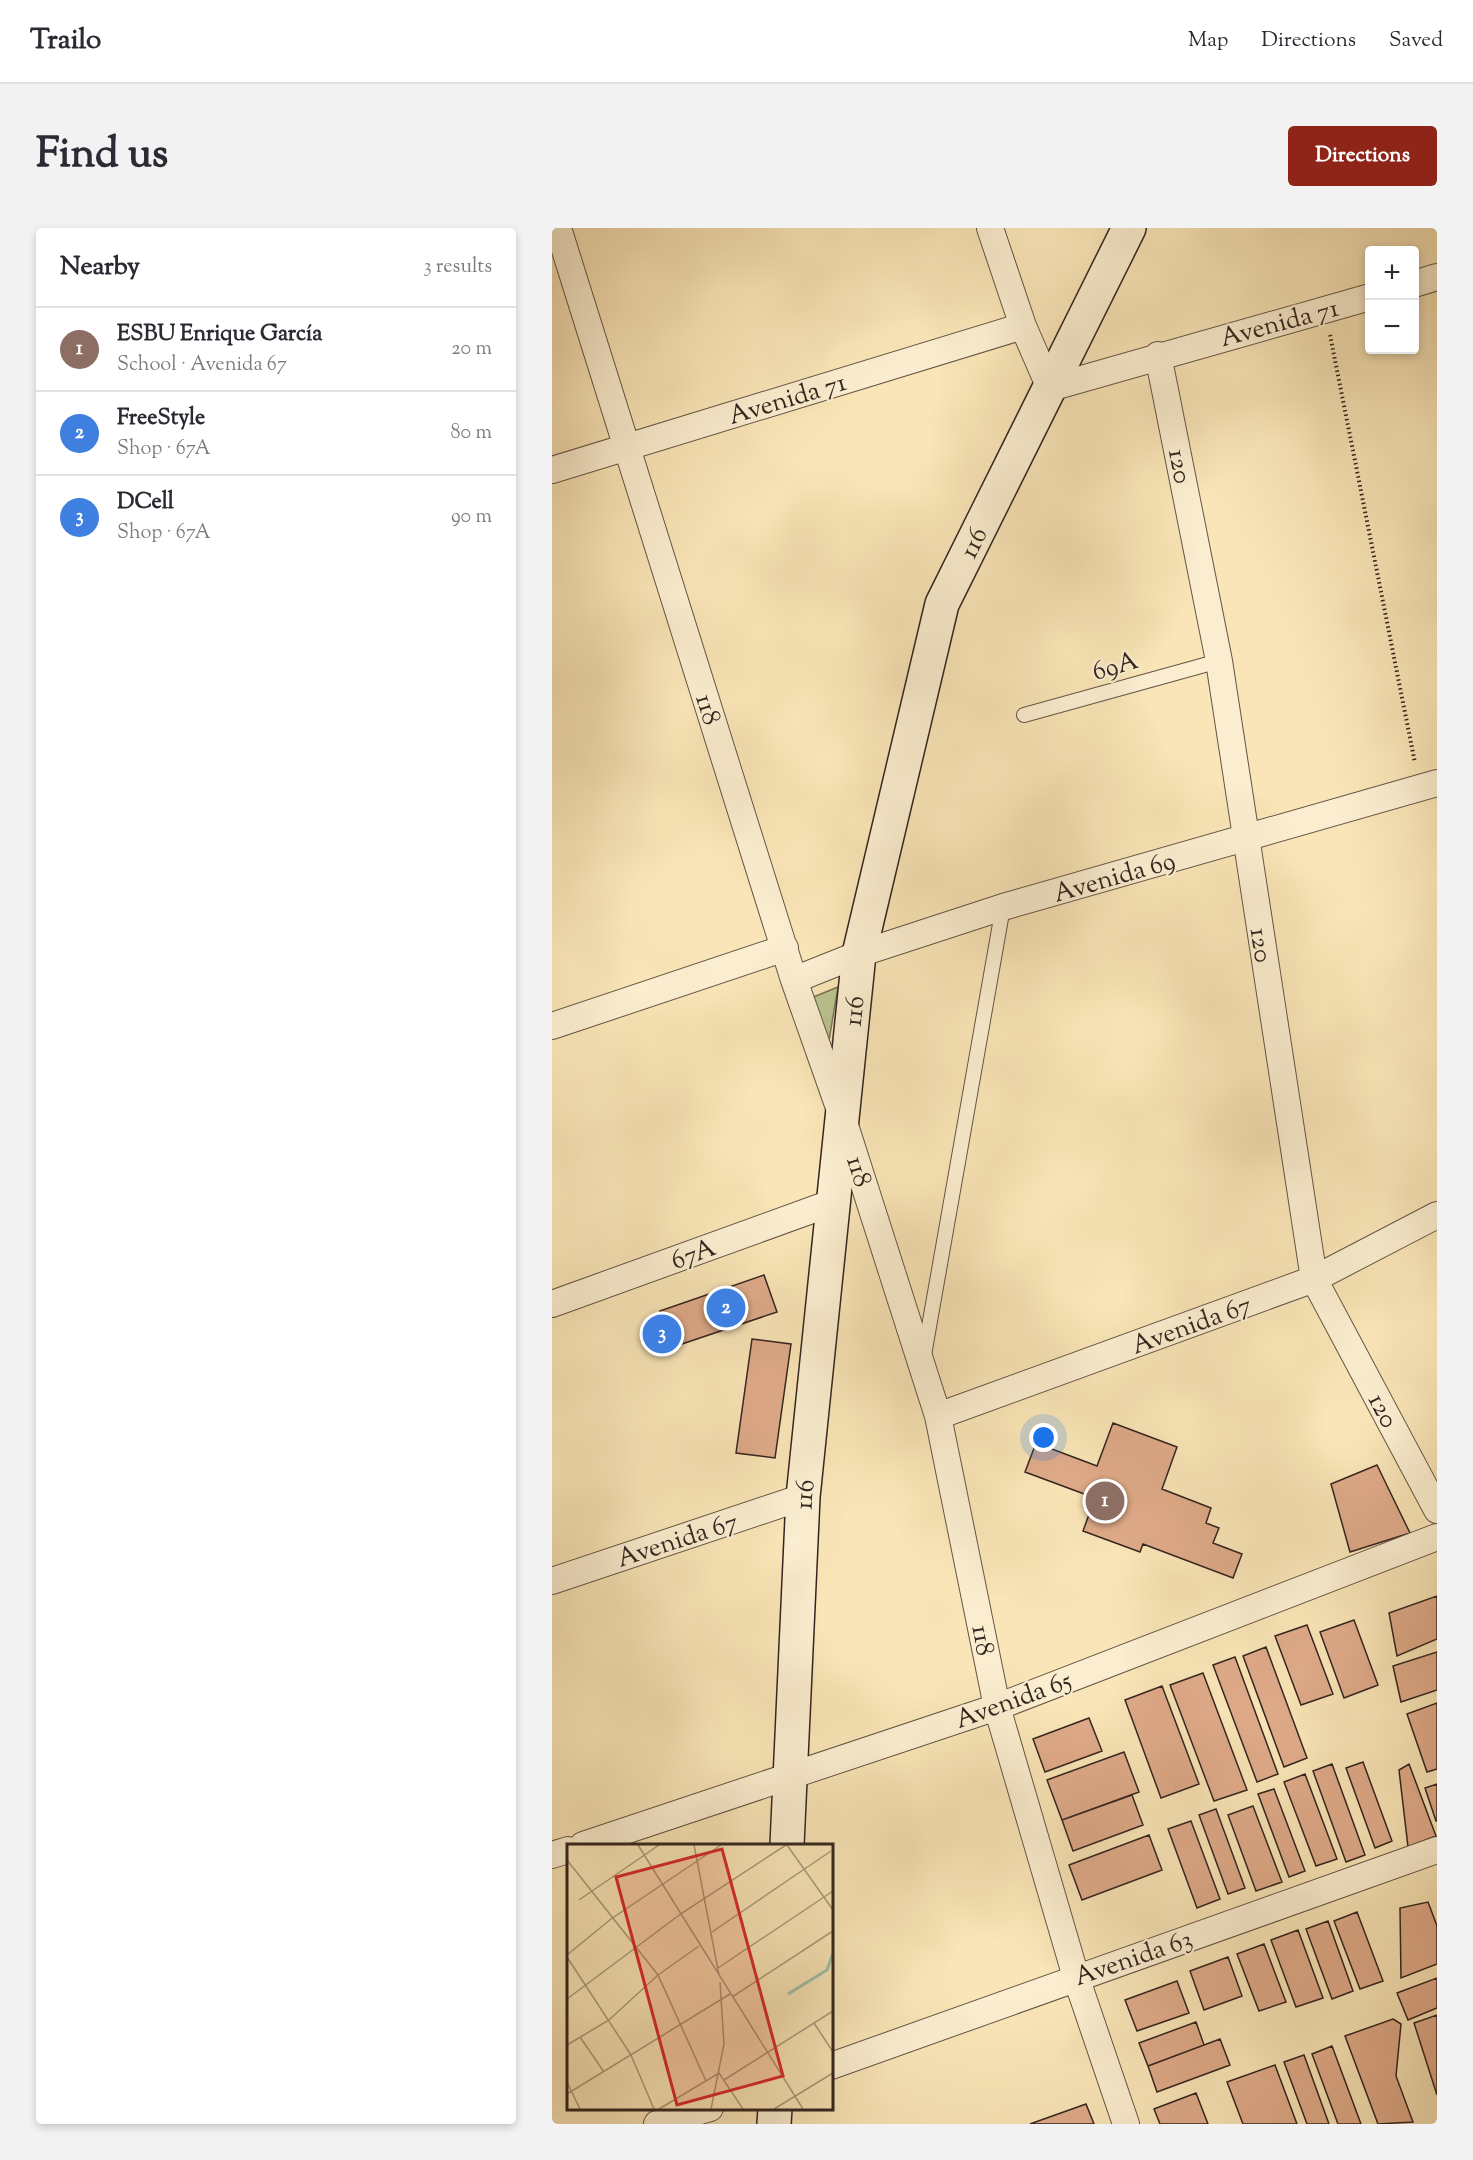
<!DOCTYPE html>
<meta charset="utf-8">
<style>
:root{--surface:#fff;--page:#f2f2f3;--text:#2b2b33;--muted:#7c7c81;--line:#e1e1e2;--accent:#8f2418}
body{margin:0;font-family:"Sorts Mill Goudy",serif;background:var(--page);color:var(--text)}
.controls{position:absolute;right:18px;top:18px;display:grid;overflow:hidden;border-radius:6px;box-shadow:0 3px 9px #0003}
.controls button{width:54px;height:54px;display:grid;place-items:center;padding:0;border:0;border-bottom:2px solid var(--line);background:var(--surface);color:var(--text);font:30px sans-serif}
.you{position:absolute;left:492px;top:1210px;width:21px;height:21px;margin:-15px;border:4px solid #fff;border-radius:50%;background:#1a73e8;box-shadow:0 0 0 9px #1a73e833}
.badge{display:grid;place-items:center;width:39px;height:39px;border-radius:50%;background:var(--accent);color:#fff;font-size:20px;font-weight:700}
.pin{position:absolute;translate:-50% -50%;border:3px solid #fff;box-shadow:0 2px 6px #0006}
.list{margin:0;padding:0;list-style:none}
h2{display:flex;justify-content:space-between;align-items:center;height:78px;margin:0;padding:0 24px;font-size:26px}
h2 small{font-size:20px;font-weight:400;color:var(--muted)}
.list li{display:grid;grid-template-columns:39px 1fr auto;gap:18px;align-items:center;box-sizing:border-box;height:84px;padding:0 24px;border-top:2px solid var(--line)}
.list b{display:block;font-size:22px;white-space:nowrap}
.list p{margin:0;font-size:20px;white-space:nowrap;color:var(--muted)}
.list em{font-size:20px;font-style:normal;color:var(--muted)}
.map{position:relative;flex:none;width:885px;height:1896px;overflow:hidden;border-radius:6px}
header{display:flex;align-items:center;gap:36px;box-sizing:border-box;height:84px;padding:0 30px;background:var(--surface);border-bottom:2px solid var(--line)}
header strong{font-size:28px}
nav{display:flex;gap:33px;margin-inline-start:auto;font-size:21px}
.intro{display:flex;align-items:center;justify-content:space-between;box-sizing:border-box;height:144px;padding:0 36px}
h1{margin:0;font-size:42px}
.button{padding:15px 27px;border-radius:6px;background:var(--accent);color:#fff;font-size:21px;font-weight:700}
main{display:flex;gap:36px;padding:0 36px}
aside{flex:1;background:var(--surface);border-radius:6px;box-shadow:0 3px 9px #0003}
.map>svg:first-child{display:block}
</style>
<header>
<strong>Trailo</strong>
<nav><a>Map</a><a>Directions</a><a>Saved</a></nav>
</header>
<div class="intro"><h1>Find us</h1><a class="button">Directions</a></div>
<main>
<aside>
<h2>Nearby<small>3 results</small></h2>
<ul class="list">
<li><span class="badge" style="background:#8d6e63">1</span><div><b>ESBU Enrique García</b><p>School · Avenida 67</p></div><em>20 m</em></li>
<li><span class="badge" style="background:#3f7fe0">2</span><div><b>FreeStyle</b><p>Shop · 67A</p></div><em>80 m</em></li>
<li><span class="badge" style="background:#3f7fe0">3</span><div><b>DCell</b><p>Shop · 67A</p></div><em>90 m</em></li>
</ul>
</aside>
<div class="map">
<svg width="885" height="1896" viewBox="0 0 885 1896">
<rect width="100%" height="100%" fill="#f9e5b7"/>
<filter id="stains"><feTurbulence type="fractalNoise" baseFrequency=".00333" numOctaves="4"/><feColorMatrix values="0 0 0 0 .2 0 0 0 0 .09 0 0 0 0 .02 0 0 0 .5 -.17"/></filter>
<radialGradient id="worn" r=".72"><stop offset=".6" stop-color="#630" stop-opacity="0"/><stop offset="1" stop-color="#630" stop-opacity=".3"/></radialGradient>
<path fill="#bbc590" stroke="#777558" stroke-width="1.5" d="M286,759L273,836L254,772Z"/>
<path fill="#dfaa89" stroke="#33251f" stroke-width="1.5" d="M212,1047L225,1084L121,1119L108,1083Z
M200,1111L239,1116L223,1230L184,1225Z
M561,1195L625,1219L610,1261L659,1280L654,1295L667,1300L661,1315L690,1326L681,1350L591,1316L588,1324L531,1303L543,1270L473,1244L484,1215L545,1238Z
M825,1237L858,1305L798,1324L779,1256Z
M885,1368V1411L845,1428L837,1385Z
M802,1392L826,1457L792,1470L768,1404Z
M755,1397L781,1466L749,1477L723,1408Z
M714,1419L755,1530L732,1539L691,1428Z
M885,1424V1462L849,1474L841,1438Z
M683,1429L726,1546L705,1554L661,1437Z
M651,1445L695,1562L662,1573L618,1457Z
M610,1458L647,1556L609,1570L573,1472Z
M885,1475V1541L875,1544L855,1486Z
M537,1490L550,1523L493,1544L481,1511Z
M572,1524L587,1564L510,1592L495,1552Z
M811,1534L840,1613L823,1620L794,1540Z
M780,1536L813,1627L794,1634L761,1543Z
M857,1536L884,1608L856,1619L847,1542Z
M753,1546L785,1631L764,1638L732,1554Z
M885,1556V1593H884L873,1560Z
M722,1561L753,1643L737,1649L706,1566Z
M580,1567L591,1597L521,1623L510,1592Z
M701,1578L730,1654L704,1663L676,1587Z
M664,1581L693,1660L676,1666L647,1587Z
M639,1593L668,1671L645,1680L616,1601Z
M597,1607L610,1642L530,1672L517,1637Z
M876,1674L885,1698V1736L849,1750L848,1680Z
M805,1684L831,1753L808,1761L782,1693Z
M776,1693L801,1763L780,1771L754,1701Z
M746,1702L771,1770L744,1779L719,1712Z
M712,1716L734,1774L707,1783L685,1726Z
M676,1729L690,1768L652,1782L638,1743Z
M885,1750V1780L856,1792L845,1765Z
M625,1753L637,1785L585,1803L573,1772Z
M885,1787V1867L862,1795Z
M841,1791L849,1796L844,1848L861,1894L826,1896L793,1808Z
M644,1794L652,1817L596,1838L587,1815Z
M668,1811L678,1837L605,1864L596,1838Z
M780,1818L809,1896H786L760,1826Z
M752,1827L777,1896H755L732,1834Z
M723,1837L745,1896H691L675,1854Z
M644,1865L656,1896H608L602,1881Z
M534,1876L542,1896H478Z"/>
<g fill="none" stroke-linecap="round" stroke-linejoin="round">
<g stroke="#645545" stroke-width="16">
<path id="lane" d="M472,487L667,433
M372,1127L451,679"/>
</g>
<g stroke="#645545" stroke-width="28">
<path id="street" d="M6,0L242,752L291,891L386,1188L445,1479L524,1749L574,1896
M438,0L471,98L498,160L818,69
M862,56L885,49
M606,127L667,433L762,1051L885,1282
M0,242L471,98
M242,752L307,726L451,679L885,555
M0,798L233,720
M0,1076L282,974
M386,1188L762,1051L885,987
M0,1353L251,1269
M31,1617L445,1479L885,1309
M0,1627L16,1622
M279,1838L885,1622
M105,1896L158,1880"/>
</g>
<g stroke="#33251f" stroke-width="36">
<g id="secondary">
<path id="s1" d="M235,1617L251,1269L307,726L390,376L577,0"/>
<path d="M222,1896L223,1880"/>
</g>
</g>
<path stroke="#33251f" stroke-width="4" stroke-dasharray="1.5 3" stroke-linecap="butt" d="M778,107L863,535"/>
<use href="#lane" stroke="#fbeed0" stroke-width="14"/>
<use href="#street" stroke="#fbeed0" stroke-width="26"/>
<use href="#secondary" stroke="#fbeed0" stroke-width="33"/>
</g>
<g text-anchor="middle" stroke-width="4.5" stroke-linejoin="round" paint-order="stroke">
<g font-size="26" fill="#33251f" stroke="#fbeed0">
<text transform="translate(727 94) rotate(-15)" y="9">Avenida 71</text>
<text transform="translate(235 170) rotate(-17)" y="9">Avenida 71</text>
<text transform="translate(629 238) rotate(79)" y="9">120</text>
<text dy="9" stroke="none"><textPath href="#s1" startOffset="1323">116</textPath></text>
<text transform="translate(563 437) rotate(-16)" y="9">69A</text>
<text transform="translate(157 481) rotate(72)" y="9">118</text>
<text transform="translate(562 648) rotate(-16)" y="9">Avenida 69</text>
<text transform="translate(710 717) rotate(81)" y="9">120</text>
<text dy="9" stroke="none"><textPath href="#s1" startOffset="837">116</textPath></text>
<text transform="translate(308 943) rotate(72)" y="9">118</text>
<text transform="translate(141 1025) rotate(-20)" y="9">67A</text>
<text transform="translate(639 1096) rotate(-20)" y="9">Avenida 67</text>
<text transform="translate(832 1182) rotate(62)" y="9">120</text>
<text dy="9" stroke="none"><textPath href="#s1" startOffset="351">116</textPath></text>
<text transform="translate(125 1311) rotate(-18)" y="9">Avenida 67</text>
<text transform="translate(432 1412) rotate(79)" y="9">118</text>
<text transform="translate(461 1471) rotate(-20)" y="9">Avenida 65</text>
<text transform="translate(581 1729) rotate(-19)" y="9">Avenida 63</text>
</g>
</g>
<g transform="translate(15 1616)">
<rect width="266" height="266" fill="#f9e5b7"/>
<path fill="none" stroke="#9ebfac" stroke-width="3" d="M221,150L260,126L266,109"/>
<path fill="none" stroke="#aa987a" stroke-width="1.5" d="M71,1L236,265M127,1L152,131M220,1L266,66M0,16L91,131L139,237M12,56L92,1M145,88L264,7M0,111L44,75L154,1M0,113L64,211L87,265M151,124L266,47M165,153L266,87M0,155L115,69L219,1M247,179L266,208M13,193L37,228M0,201L42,176L91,131L132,102M157,236L266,167M0,238L13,265M0,250L163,150M92,265L152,229L176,265M144,265L157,200L153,138M207,265L266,229"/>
<path fill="#d62828" fill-opacity="0.15" stroke="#d62828" stroke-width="3" d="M155,5L216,232L110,261L49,33Z"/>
<rect width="266" height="266" fill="none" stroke="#33251f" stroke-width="3"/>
</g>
<rect width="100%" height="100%" filter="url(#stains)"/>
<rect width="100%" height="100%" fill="url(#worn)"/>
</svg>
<div class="controls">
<button>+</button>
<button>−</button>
</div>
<div class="you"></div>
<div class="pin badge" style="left:553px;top:1273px;background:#8d6e63">1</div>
<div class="pin badge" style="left:174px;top:1080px;background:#3f7fe0">2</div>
<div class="pin badge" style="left:110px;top:1106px;background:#3f7fe0">3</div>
</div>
</main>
